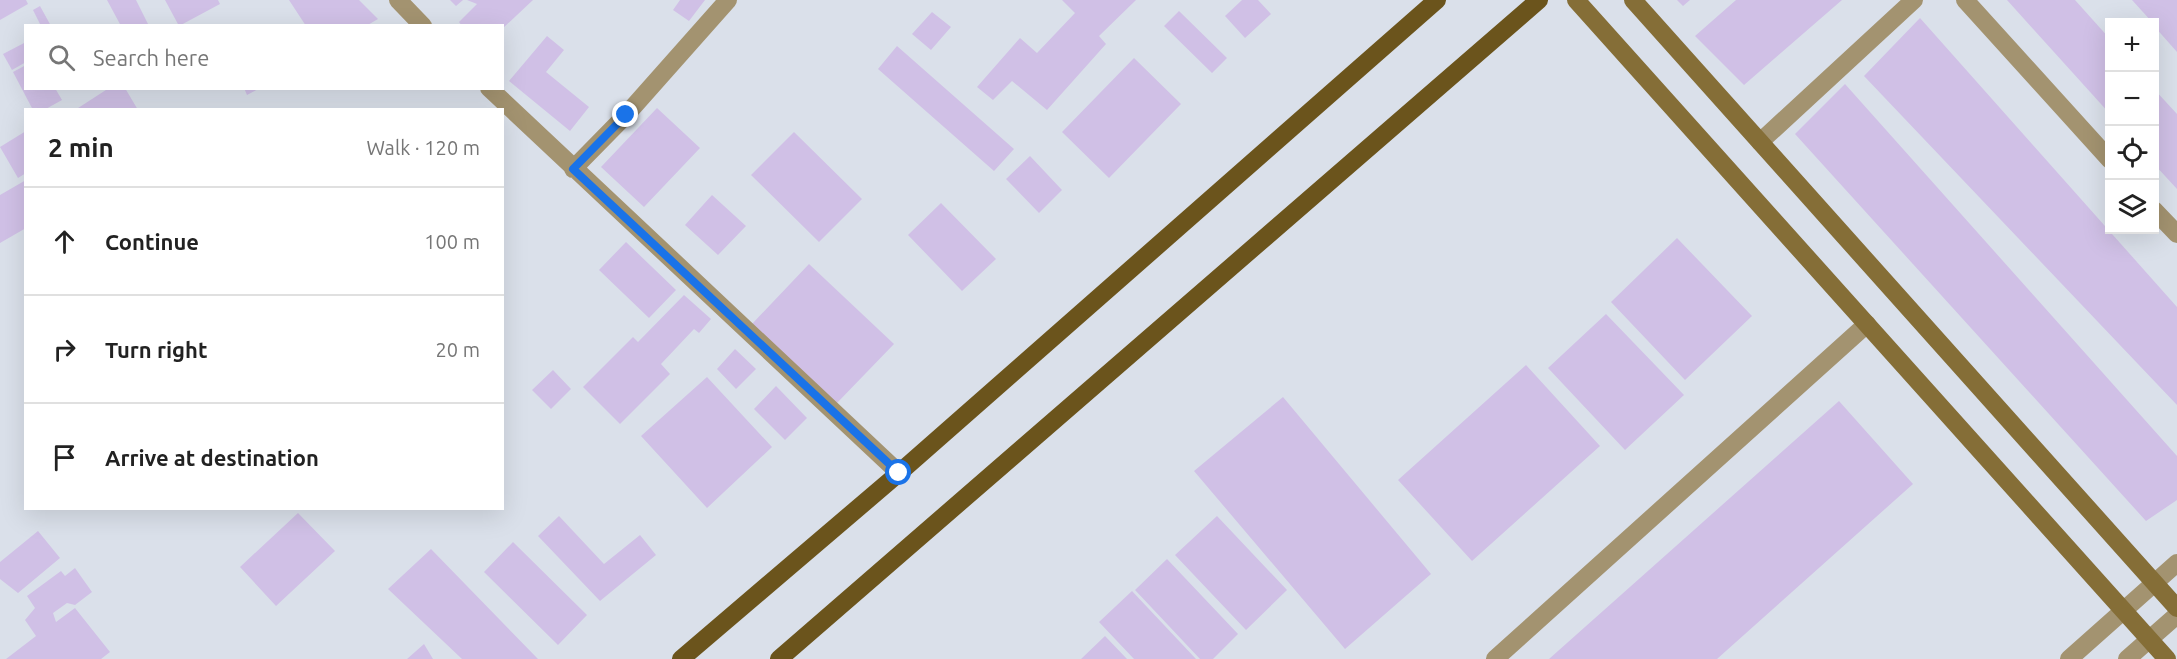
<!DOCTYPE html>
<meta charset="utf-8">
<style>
:root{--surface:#fff;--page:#f6f6f6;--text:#222;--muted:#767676;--line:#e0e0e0}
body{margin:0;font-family:Ubuntu,sans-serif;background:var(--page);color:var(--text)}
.controls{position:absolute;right:18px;top:18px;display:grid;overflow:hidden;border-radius:0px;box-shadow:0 6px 24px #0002}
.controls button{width:54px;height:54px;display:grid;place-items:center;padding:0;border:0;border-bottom:2px solid var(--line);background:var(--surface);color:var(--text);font:30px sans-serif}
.stop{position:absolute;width:18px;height:18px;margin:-14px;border:4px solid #1a73e8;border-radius:50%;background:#fff}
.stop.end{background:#1a73e8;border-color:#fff;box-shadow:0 2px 6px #0008}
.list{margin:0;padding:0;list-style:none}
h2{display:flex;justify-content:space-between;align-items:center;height:78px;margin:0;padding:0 24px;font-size:26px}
h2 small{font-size:20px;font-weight:400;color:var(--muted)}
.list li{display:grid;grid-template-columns:39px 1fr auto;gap:18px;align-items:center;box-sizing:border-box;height:108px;padding:0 24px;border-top:2px solid var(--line)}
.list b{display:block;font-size:22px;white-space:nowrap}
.list em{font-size:20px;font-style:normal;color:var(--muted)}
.icon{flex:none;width:33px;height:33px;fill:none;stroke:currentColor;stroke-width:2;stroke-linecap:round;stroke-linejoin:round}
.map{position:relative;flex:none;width:2177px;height:659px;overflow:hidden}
.search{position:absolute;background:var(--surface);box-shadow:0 6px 24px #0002;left:24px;top:24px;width:480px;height:66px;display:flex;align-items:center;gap:15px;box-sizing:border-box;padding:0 21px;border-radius:0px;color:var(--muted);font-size:22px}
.panel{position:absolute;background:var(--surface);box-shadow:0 6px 24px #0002;left:24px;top:108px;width:480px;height:402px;border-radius:0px}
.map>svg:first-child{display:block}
</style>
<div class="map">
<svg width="2177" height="659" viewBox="0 0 2177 659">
<rect width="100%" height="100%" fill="#dae0ea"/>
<path fill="#d0c0e6" d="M0,0H26L28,4L0,20Z
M107,0H136L149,26H121Z
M165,0H218L220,4L179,26Z
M289,0H359L378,19L366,26H306Z
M450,0H463L456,6Z
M467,0H533L502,29V26H462L459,22L477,4Z
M680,0H705L689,21L673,10Z
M1062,0H1136L1099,36L1106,44L1047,110L1012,81L993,100L977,87L1020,38L1037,53L1075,13Z
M1242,0H1258L1271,14L1245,38L1225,16Z
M1677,0H1690L1683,6Z
M1736,0H1842L1744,85L1695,36Z
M2007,0H2075L2110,39V114Z
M2132,0H2177V52L2154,26V22H2152Z
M40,6L51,26H41L33,10Z
M1179,11L1227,58L1212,73L1164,26Z
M932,12L951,27L931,50L912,34Z
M1920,18L2177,307V405L1864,76Z
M547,36L564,50L546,72L589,107L570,131L509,81Z
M26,42V62L12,70L3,54Z
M897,46L1014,149L994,171L878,69Z
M1134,58L1181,104L1109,178L1062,132Z
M26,65V88H55L62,100L44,110H33L13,72Z
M1845,84L2177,456V500L2146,521L1795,134Z
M109,88H125L138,110H75Z
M244,88H260L247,95Z
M2154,89L2177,114V189L2154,164Z
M657,108L700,148L644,207L601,167Z
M26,131V173L18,178L0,147Z
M794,132L862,199L819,242L751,175Z
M1030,156L1062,190L1039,213L1006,179Z
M26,180V228L0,243V195Z
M712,195L746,226L718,255L685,225Z
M941,203L996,259L962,291L908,235Z
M1677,238L1752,316L1685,380L1611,302Z
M626,242L676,290L649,318L599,270Z
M809,264L894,344L836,404L752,324Z
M684,295L711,319L699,333L694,329L661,364L670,374L620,424L583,387L633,337L638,342Z
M1606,314L1684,395L1625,450L1548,368Z
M735,349L756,369L736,389L717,369Z
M1526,365L1600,446L1472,561L1398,480Z
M553,370L571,389L551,409L532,390Z
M707,377L772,447L707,508L641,436Z
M776,386L807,418L785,440L754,409Z
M1283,397L1431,574L1345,649L1194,471Z
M1839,401L1913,484L1717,659H1549Z
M298,513L335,551L276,606L240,567Z
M559,516L604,564L640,535L656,555L600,601L538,536Z
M1217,516L1287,590L1246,630L1175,555Z
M38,531L60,558L18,593L0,579V562Z
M513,542L587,615L558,645L484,572Z
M431,549L538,659H462L388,589Z
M1167,559L1238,634L1213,659H1200L1135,590Z
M75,568L92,592L75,605L67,603L53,613L56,622L75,608L110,652L101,659H6L36,636L25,620L35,608L27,596L61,571L65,576Z
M1132,591L1196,659H1134L1099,622Z
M1105,636L1127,659H1081Z
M424,644L433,659H407Z"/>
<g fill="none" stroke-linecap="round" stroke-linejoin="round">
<path stroke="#a39370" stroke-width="18" d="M398,0L423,26
M1965,0L2110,160
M489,88L899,473
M1760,142L1914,0
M573,169L626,115L728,0
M2154,210L2177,234
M1495,659L1867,324
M2069,659L2177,563
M2127,659L2177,615"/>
<path stroke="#856e37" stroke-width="18" d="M1576,0L2167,659
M1633,0L2177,608"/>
<path stroke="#6b541c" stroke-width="18" d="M681,659L899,473L1437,0
M779,659L1539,0"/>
</g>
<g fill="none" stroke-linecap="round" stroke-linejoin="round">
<path stroke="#1a73e8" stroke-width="8" d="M626,115L573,169L899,473"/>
</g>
</svg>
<div class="controls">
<button>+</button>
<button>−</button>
<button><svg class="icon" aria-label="locate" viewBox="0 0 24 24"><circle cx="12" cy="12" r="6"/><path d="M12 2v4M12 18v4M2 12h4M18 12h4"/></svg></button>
<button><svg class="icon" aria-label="layers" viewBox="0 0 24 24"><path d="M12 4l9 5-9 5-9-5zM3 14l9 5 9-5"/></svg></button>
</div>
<div class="stop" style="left:899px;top:473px"></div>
<div class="stop end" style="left:626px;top:115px"></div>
<div class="search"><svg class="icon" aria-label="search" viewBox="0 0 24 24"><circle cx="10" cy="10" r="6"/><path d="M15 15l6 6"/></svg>Search here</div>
<section class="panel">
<h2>2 min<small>Walk · 120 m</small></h2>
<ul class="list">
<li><svg class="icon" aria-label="ahead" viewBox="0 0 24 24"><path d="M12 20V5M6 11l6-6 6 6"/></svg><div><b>Continue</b></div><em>100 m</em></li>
<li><svg class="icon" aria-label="right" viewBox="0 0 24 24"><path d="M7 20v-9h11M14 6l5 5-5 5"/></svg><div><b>Turn right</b></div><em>20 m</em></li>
<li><svg class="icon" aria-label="arrive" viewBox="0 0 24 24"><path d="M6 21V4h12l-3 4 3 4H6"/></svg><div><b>Arrive at destination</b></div></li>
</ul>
</section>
</div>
